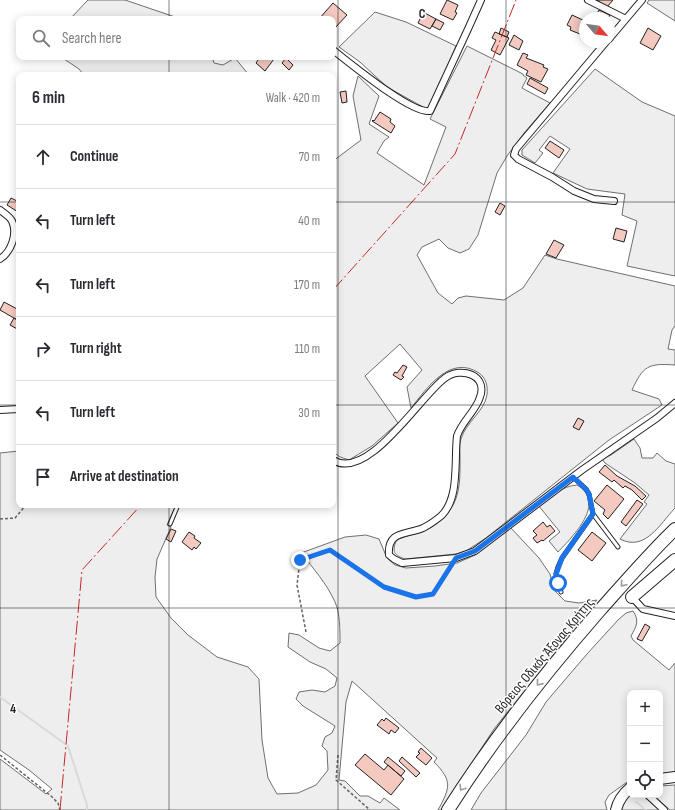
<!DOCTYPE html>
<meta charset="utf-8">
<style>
:root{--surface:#fff;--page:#f7f7f7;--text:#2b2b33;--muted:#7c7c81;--line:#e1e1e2}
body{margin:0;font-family:"Sofia Sans Condensed",sans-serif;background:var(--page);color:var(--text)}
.controls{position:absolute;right:12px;bottom:12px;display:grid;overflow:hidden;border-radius:8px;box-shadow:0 2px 10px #0003}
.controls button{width:36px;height:36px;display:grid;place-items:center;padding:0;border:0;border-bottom:1px solid var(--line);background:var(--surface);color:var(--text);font:20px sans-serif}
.compass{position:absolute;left:579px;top:12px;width:36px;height:36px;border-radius:50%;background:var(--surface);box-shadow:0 2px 10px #0003;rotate:119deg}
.stop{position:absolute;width:12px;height:12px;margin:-9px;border:3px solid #1a73e8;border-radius:50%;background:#fff}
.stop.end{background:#1a73e8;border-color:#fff;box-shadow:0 1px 4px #0008}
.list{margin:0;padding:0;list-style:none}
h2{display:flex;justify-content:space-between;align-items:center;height:52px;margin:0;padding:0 16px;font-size:17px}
h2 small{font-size:13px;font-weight:400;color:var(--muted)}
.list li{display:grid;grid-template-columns:26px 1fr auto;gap:12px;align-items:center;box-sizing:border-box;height:64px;padding:0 16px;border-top:1px solid var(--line)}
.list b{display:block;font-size:15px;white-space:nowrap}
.list em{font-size:13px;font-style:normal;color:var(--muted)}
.icon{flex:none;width:22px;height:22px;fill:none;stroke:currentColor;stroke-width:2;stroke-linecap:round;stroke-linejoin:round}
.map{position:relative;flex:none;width:675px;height:810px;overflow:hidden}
.search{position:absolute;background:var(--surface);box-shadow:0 2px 10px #0003;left:16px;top:16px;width:320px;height:44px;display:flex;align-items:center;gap:10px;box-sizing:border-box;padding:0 14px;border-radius:8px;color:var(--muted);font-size:15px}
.panel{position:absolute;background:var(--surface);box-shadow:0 2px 10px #0003;left:16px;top:72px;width:320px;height:436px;border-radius:8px}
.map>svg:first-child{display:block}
</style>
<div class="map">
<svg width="675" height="810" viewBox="0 0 675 810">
<rect width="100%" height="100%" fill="#fff"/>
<path fill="#eee" stroke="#6f6f6f" d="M88,0H125L181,19H70Z
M649,0H675V21L647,3Z
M375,12L406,22L456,46L431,106L428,108L423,107L387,87L360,62L339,47Z
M467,46L523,74V75L527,78L522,88L550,103L524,133L507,156L497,173L478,235L469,249L460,253L448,248L439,239L422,247L417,255L438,293L452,304L458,298L466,296L504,300L523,288L545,255L557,259L675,286V326L672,330L668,349L675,350V365C648,363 643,366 632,390L659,399L662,405L609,440L486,538L466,551L456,554L405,559C394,555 392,552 396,541C405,535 415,535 424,531C434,527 445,518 450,510C461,495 460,475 460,457C460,451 459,444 461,439C466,422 484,412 487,395C488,386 486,378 479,373C450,354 427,388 411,408L407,387L422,370L400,344L365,376L398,423L372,446L349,460L340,457L333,452V161L361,140L353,96L358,76L379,96L369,124L389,137L384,141L377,153L424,185L446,127L430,119Z
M61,57H212L214,63L223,65L235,58L249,75H84L79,69Z
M595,69L642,102L675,116V276L627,266L637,221L622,215L625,194L587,189L553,173L570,149L550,136L539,150L543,153L535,163L522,155V150Z
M634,439L640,448L642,458H653L657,453L666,461L675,464V508C660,524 645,552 620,539L647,504L644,502L649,495L635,483L605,463L602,459L611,455Z
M19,451V505H176L167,525L171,527L157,559L155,577L156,597L171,618L188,635L217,657L248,667L259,679L262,740L268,778L277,794L298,793L316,785L328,770L327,751L322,746L325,737L332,733L335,726L303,706L296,699L299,692L312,690L325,692L335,686L337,678L326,669L310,662L288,647L289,633L299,635L319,648L330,651L340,643C340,631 340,612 335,602C327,584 313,568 301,553L345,537L366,535L379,539L387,558L395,565L406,568L435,566L457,563L475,555L510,527L539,558L550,574L554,590L565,601L579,603L597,600L494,729L441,810H438C450,788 453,781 434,762L437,758L352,681L346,702L339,780L345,781L360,796H368L380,803L384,798L400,810H0V759L46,794L52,789L29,770L0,750V453Z
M577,485C607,503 573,536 558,552L549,541L560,532L538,505C550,497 562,486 577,485Z
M633,611C640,621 636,627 631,636L633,640L669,670L675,663V772L660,774V693H630V780L609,795L605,802L607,810H471L481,793L526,735L546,702L587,654L618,620L626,613Z
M675,785V810H670L653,795H660V786Z
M630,794V795H642L660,810H620L624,801Z"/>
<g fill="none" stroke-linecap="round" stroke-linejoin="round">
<path stroke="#d9d9d9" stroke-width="2" d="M0,697L68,746L87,805V810
M636,802L646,810"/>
</g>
<path fill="#f3c9c0" stroke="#222" d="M447,0L458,5L455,12L457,13L453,20L440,14Z
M597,0H613L607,7Z
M333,3L347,15L335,28L333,27V19H319Z
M599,10L610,15L608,18H603L596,15Z
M421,11L436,19L430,29L418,23L421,17L419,15Z
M572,15L585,21L584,27L585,28V33L582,31L580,34L570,30L571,27L567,25Z
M436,19L444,23L440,30L432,26Z
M501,28L509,32L507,37L499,34Z
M648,28L661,36L653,50L640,43Z
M495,32L509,38L500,55L491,50L496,40L492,38Z
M514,35L523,41L519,50L509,45Z
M523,53L528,55L526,58L544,65L543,67L548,69L541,82L526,75L528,71L517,65Z
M260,57H271L274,59L265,71L256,63Z
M286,58L293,65L289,70L282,63Z
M530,78L548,88L545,94L527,84Z
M346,91L347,102L342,103L340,92Z
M380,112L391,119L390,122L395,126L391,133L372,121L373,120L374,121Z
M550,141L564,150L559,158L545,148Z
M11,198L19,202L18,212L7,205Z
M500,203L505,206L500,215L495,212Z
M616,228L627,231L624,242L613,239Z
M554,240L564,245L556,258L546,254Z
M4,302L19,310V321L0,310Z
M14,318L19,321V330L10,325Z
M403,365L407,367L402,376L404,377L401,380L393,375L395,372L397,373Z
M578,418L584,421L579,430L573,427Z
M605,465L617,476L635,486L646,496L642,500L632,490L625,486L623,488L614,480L612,482L599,472Z
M607,485L624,499L608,519L603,514L605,510L594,501Z
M637,500L643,504L626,526L621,522Z
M543,522L547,527L550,525L555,531L543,541L542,540L537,543L533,538L537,535L533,531Z
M171,529L176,531L171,542L166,539Z
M189,532L195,536L194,538L201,543L196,549L194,547L192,550L182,542Z
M592,532L606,543L592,561L578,550Z
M645,624L650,627L642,641L637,639Z
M386,718L399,728L395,733L391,730L389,734L377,725L382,719L384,721Z
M421,748L432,758L426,765L416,757L420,753L418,752Z
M365,754L384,770L388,765L404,779L391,795L355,765Z
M388,757L405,771L401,776L384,762Z
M402,757L420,773L416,777L399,761Z"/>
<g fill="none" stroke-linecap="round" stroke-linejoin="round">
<g stroke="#222" stroke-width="5">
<path id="service" d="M573,477L586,489L589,494L593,514L618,547
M170,524L178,505
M561,592L558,583L556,574L558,567L562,558L593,514"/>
</g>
<g stroke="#222" stroke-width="8">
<path id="minor" d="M588,0L626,19
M609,39L642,0
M606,42L516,149L514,155L518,159L552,177L574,191L594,199L614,201
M333,50C350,63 411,114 430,111L468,29L481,0
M0,210C4,213 10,217 12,221C18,234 11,252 0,259
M0,410L19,409
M333,460C368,482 420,396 445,378C461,366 488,375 480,397C476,411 462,421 457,436C454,461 460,498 441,516C436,520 429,525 423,528C407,535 387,530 389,555L394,559L402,563L456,558L475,551L582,470L657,418L675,403
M632,597L643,609L675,616
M648,795L664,810"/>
</g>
<g stroke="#222" stroke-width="12">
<path id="primary" d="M660,779L675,777
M616,810C618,801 623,794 630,788"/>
</g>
<g stroke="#222" stroke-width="14">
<path id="motorway" d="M632,597L675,560
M448,810C493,739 545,673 601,609C625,582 649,554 675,529"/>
</g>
<path stroke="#646464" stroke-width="1.5" stroke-dasharray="3 2" stroke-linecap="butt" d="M0,519L15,518L26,505
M306,632L297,585L300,560L330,550L384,587L416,597L433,594L451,565
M0,755L51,796L58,803L60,810
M338,755L336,780L370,810"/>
<use href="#service" stroke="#fff" stroke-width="3"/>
<use href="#minor" stroke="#fff" stroke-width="6"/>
<use href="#primary" stroke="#fff" stroke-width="10"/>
<use href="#motorway" stroke="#fff" stroke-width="12"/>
<path stroke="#c62828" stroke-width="1" stroke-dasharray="14 3 2 3" stroke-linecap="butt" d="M333,290L455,154L516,0
M60,810L82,570L141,505"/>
</g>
<defs><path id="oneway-chevron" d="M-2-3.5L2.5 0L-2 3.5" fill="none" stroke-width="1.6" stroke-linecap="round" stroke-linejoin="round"/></defs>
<g stroke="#9c9c9c">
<use href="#oneway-chevron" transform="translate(623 584) rotate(131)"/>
<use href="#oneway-chevron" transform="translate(539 683) rotate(129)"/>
<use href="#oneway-chevron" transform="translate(462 788) rotate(123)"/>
</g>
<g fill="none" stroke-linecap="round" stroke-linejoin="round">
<path stroke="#1a73e8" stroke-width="5" d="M300,560L330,550L384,587L416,597L433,594L456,558L475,551L573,477L586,489L589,494L593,514L562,558L556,574L558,583"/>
</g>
<path fill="none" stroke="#222" stroke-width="1" stroke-opacity="0.55" d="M169,0V19M338,0V810M506,0V810M169,57V75M0,202H19M333,202H675M0,405H19M333,405H675M169,505V810M0,608H675"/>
<g text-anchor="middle" stroke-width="3" stroke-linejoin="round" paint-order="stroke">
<g font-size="14" fill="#222" stroke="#fff">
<text transform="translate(544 655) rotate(-50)" y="5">Βόρειος Οδικός Άξονας Κρήτης</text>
</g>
</g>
<g font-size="13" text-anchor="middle" font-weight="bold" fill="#222" stroke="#fff" stroke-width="3" stroke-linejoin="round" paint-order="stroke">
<text x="422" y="18">C</text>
<text x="13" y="713">4</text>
</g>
</svg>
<div class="controls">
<button>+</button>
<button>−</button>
<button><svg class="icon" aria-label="locate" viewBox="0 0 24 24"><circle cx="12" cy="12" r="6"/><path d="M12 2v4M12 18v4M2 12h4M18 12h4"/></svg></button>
</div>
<svg class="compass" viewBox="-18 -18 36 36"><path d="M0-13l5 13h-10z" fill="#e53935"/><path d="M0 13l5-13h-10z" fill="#7c7c81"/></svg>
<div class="stop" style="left:558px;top:583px"></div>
<div class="stop end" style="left:300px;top:560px"></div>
<div class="search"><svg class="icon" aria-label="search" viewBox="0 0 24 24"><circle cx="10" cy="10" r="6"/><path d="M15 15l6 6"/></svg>Search here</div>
<section class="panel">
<h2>6 min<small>Walk · 420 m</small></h2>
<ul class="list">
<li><svg class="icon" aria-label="ahead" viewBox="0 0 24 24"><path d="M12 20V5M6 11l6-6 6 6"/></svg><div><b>Continue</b></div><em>70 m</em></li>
<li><svg class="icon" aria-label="left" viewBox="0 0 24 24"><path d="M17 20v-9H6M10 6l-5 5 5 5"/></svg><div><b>Turn left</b></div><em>40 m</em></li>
<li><svg class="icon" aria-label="left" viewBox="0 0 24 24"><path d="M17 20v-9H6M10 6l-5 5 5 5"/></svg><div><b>Turn left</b></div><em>170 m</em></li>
<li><svg class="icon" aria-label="right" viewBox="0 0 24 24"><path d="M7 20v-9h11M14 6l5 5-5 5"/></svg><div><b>Turn right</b></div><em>110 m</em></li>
<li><svg class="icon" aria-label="left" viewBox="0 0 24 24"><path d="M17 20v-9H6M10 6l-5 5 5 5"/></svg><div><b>Turn left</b></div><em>30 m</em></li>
<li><svg class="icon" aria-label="arrive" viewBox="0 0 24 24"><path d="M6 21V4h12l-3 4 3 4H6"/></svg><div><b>Arrive at destination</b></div></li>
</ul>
</section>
</div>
